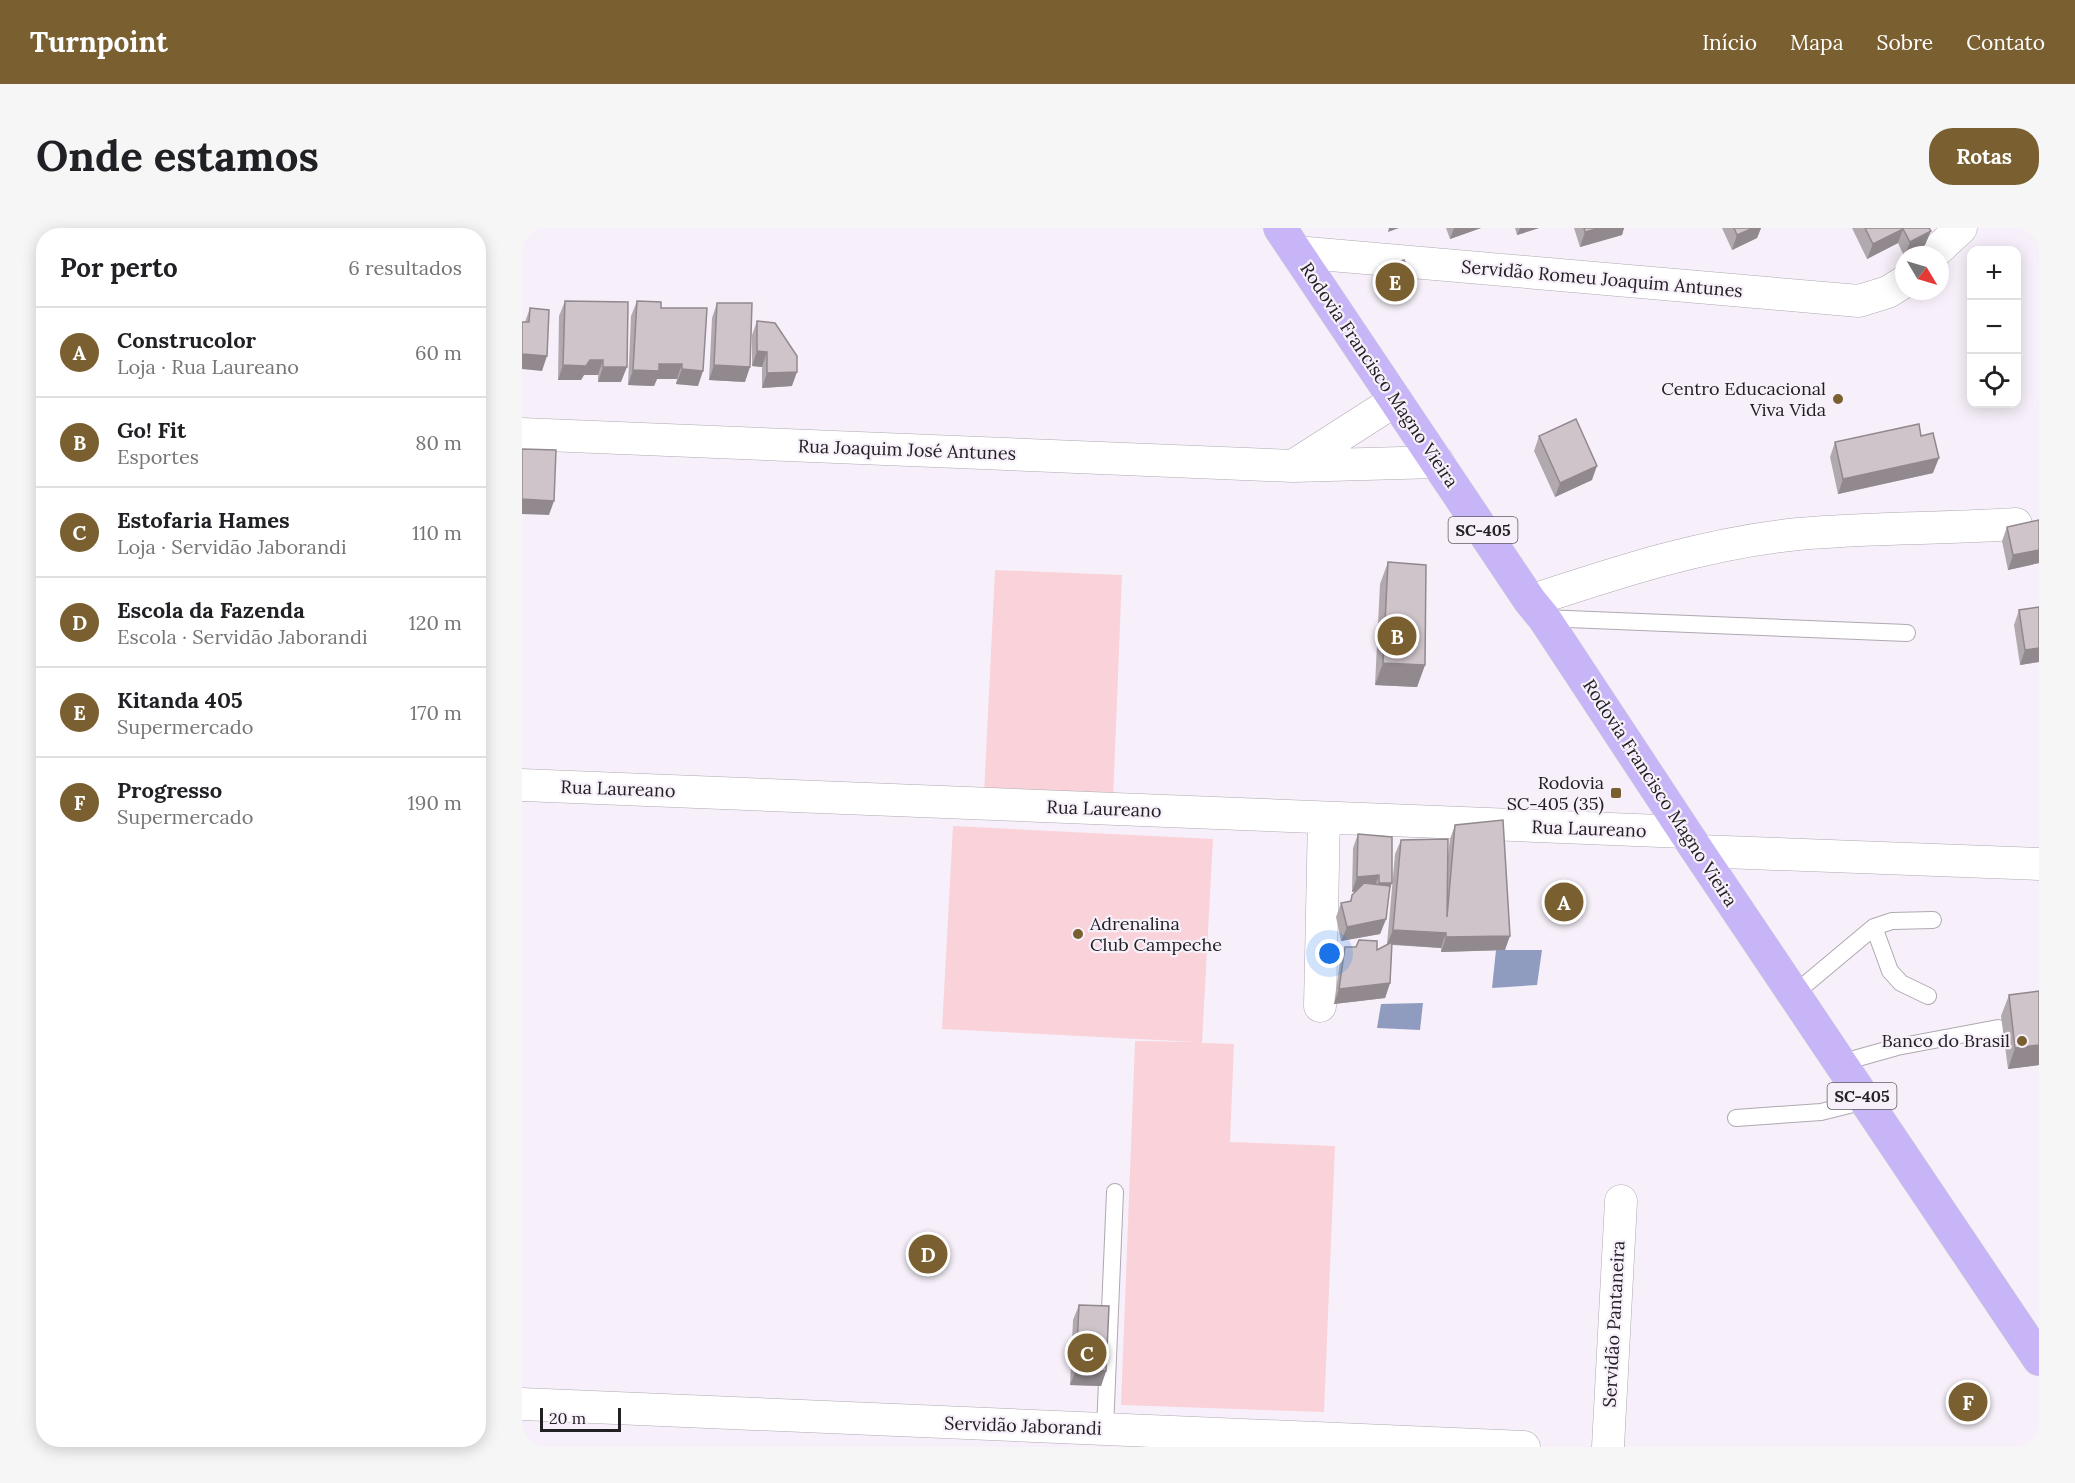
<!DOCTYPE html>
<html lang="pt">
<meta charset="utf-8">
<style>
:root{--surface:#fff;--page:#f6f6f6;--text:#202124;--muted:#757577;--line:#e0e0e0;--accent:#7a6031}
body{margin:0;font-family:Lora,serif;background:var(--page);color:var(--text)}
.controls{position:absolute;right:18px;top:18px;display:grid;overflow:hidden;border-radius:12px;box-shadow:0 3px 15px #0003}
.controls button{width:54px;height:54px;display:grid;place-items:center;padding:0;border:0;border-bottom:2px solid var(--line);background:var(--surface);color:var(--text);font:30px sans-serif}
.compass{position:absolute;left:1373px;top:18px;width:54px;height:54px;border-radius:50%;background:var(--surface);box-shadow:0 3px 15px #0003;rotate:128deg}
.scale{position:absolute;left:18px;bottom:15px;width:81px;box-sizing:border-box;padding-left:6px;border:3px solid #232024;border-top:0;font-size:16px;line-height:21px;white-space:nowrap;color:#232024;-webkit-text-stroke:4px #f7f0fa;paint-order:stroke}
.you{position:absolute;left:808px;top:726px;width:21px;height:21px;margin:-15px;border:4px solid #fff;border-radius:50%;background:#1a73e8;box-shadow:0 0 0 9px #1a73e833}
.badge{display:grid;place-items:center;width:39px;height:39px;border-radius:50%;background:var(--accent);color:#fff;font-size:20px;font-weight:700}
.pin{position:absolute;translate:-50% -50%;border:3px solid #fff;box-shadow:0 2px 6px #0006}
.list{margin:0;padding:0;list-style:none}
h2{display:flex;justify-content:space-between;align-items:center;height:78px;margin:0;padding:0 24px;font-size:26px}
h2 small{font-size:20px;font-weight:400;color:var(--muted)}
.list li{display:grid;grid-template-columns:39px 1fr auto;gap:18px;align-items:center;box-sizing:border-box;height:90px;padding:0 24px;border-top:2px solid var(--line)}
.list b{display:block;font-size:22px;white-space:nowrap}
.list p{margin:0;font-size:20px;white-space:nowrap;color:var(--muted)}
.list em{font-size:20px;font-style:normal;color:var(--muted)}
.icon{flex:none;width:33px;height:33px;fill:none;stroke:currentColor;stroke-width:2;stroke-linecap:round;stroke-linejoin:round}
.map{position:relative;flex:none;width:1517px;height:1219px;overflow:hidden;border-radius:24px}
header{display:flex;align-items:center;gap:36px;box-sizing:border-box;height:84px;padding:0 30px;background:var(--accent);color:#fff}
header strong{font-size:28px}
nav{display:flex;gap:33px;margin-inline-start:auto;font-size:21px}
.intro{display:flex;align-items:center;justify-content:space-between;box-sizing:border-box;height:144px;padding:0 36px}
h1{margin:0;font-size:42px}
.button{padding:15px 27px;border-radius:24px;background:var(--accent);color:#fff;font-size:21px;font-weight:700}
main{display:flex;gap:36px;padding:0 36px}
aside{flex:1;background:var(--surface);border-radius:24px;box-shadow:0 3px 15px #0003}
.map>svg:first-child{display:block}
</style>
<header>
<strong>Turnpoint</strong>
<nav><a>Início</a><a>Mapa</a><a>Sobre</a><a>Contato</a></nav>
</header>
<div class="intro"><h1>Onde estamos</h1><a class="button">Rotas</a></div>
<main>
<aside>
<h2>Por perto<small>6 resultados</small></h2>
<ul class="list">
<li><span class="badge">A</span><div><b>Construcolor</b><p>Loja · Rua Laureano</p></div><em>60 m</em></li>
<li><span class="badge">B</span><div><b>Go! Fit</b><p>Esportes</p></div><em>80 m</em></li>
<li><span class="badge">C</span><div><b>Estofaria Hames</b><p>Loja · Servidão Jaborandi</p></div><em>110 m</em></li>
<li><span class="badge">D</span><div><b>Escola da Fazenda</b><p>Escola · Servidão Jaborandi</p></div><em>120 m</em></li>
<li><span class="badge">E</span><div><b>Kitanda 405</b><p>Supermercado</p></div><em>170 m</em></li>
<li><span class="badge">F</span><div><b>Progresso</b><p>Supermercado</p></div><em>190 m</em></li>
</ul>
</aside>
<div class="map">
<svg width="1517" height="1219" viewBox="0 0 1517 1219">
<rect width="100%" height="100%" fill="#f7f0fa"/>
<path fill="#f9d3d9" d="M473,342L600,347L591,572L462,567Z
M431,598L691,611L680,815L712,816L708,914L813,918L802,1184L599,1177L613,813L675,814L420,801Z"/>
<path fill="#8f9cbf" d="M974,722H1020L1015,757L970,760Z
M901,775L898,802L855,800L859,776Z"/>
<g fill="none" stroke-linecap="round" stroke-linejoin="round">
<g stroke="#afa8b1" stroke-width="18">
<path id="lane" d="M1022,390L1385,405
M1352,699L1368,743L1379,755L1406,768
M1272,766L1352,699L1370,693L1411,692
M1318,835L1375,819L1476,800
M1214,890L1299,884L1343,873
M583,1201L593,964"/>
</g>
<g stroke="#afa8b1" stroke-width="33">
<path id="street" d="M774,24L1337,73L1366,64L1382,54
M1410,27L1439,0
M0,206L771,238L916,234
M771,238L874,172
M1008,373C1096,344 1184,315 1276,306C1349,299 1422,301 1494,296
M0,557L1163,604
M1176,623L1517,636
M798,778L802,590
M0,1176L1002,1219
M1086,1219L1099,973"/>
</g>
<g stroke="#d3d2d3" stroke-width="34">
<path id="primary" d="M758,0L1008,373L1022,390L1163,604L1517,1131"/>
</g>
<use href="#lane" stroke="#fff" stroke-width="16"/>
<use href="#street" stroke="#fff" stroke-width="32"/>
<use href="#primary" stroke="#c7b5f7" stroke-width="33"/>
</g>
<path fill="#b2a9ae" d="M924,0H959L928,11Z
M993,0H1017L995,7Z
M1052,0H1102L1100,7L1058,19Z
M1200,0H1239L1235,10L1210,22Z
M1330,0H1407L1403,17L1385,27L1382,28L1376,15L1345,31Z
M862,40L888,60L862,68L859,47Z
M43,73L99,154H76V147H62L59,152H36L37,88Z
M115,73L176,158L154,156L155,151H135L132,158L106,157L109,88Z
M195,75L223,154L187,152L190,90Z
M8,80L20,143L3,94Z
M235,93L270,158L240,160V139L230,138V107Z
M1017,208L1070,252L1033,269L1012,223Z
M1399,208L1411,245L1316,266L1308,229L1313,214Z
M1517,292V335L1486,342L1480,313L1485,299Z
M866,334L903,437L895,459L853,457L858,356Z
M1517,379V434L1498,437L1492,397L1497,382Z
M933,597L983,722L919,724V720L870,717L868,755L863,770L812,776L818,733L823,719L855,722L865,716L873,626L879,612L925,636L928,611Z
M836,606L867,663L864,691L858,706L819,713L814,689L819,675L828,674L830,667L834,663L830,664L831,620Z
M1517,763V837L1486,841L1479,788L1487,767Z
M557,1077L584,1143L579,1158L548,1157L551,1092Z"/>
<path fill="#91898d" d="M867,0H877L866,4Z
M932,0H959L928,11Z
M998,0H1017L995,7Z
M1078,0H1102L1100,7L1058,19L1063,4Z
M1231,0H1239L1235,10L1210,22L1215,7Z
M1381,1L1376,15L1345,31L1351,16Z
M1409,3L1403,17L1385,27H1383L1388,14Z
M891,52L888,60L862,68L865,61Z
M235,123L245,124L240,139L230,138Z
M0,126L25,128L20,143L0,141Z
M68,132H81L76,147H62L59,152H36L41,137Z
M137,136H160L155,151H135L132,158L106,157L111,142Z
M192,137L228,139L223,154L187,152Z
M81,139H105L99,154H76Z
M160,141L181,143L176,158L154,156Z
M275,144L270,158L240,160L245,145Z
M1417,230L1411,245L1316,266L1321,251Z
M1075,238L1070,252L1033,269L1038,255Z
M0,271L32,273L27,287L0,286Z
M1517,322V335L1486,342L1491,327Z
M1517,420V434L1498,437L1503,422Z
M861,435L903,437L895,459L853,457Z
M857,647L852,661L830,664L835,649Z
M857,655H870L865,669H852Z
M864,691L858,706L819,713L825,699Z
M871,702L924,705L919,720L865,716Z
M988,708L983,722L919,724L924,709Z
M868,755L863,770L812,776L817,761Z
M1517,817V837L1486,841L1493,820Z
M554,1142L584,1143L579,1158L548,1157Z"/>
<path fill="#cfc4ca" stroke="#91898d" stroke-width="1.5" d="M1062,0H1078L1063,4Z
M1212,0H1231L1215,7Z
M1343,0H1407L1409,3L1388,14L1381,1L1351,16Z
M882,32L891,52L865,61L862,40Z
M43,73L106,74L105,139H81V132H68L64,138L41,137Z
M115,73L139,74V80H185L181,143L160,141V136H137V143L111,142Z
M195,75H230L228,139L192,137Z
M8,80L27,82L25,128L0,126V94H7Z
M235,93L253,95L275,128V144L245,145V124L235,123Z
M1054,191L1075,238L1038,255L1017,208Z
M1397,196L1399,208L1411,205L1417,230L1321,251L1313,214Z
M0,221L34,222L32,273L0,271Z
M1517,292V322L1491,327L1485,299Z
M866,334L904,337L903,437L861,435Z
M1517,379V420L1503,422L1497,382Z
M981,592L988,708L924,709V705L871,702L879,612L926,611L925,689L933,597Z
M836,606L870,609V655H857V647L835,649Z
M842,655L868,658L864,691L825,699L819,675L829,673L830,667Z
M837,712L855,713V722L870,714L868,755L817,761L823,719H834Z
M1517,763V817L1493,820L1487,767Z
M557,1077L587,1078L584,1143L554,1142Z"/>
<g fill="#7a6031" stroke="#f7f0fa" stroke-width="2">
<circle cx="1316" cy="171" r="6"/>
<rect x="1088" y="559" width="12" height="12" rx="3"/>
<circle cx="556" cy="706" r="6"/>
<circle cx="1500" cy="813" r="6"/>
</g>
<g text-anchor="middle" stroke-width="4.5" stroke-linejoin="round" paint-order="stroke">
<g fill="#f7f0fa" stroke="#635e64" stroke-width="1.5">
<rect x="926.5" y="289" width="69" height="26" rx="4.5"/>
<rect x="1305.5" y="855" width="69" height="26" rx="4.5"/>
</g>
<g font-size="16" font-weight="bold" fill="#232024">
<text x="961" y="308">SC-405</text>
<text x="1340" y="874">SC-405</text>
</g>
<g font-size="18" fill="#232024" stroke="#f7f0fa">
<text transform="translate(1080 51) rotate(5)" y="6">Servidão Romeu Joaquim Antunes</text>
<text transform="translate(857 147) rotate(56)" y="6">Rodovia Francisco Magno Vieira</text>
<text transform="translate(385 222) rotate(2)" y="6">Rua Joaquim José Antunes</text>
<text transform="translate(96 561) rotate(2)" y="6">Rua Laureano</text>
<text transform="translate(1138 565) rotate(57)" y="6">Rodovia Francisco Magno Vieira</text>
<text transform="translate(582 581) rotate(2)" y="6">Rua Laureano</text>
<text transform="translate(1067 601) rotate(2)" y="6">Rua Laureano</text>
<text transform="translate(1092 1096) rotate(-87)" y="6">Servidão Pantaneira</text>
<text transform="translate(501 1198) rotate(2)" y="6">Servidão Jaborandi</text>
</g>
<g font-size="18" fill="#232024" stroke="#f7f0fa" text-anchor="end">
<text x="1304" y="167">Centro Educacional<tspan x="1304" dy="21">Viva Vida</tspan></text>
<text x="1082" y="561">Rodovia<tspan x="1082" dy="21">SC-405 (35)</tspan></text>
<text x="568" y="702" text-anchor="start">Adrenalina<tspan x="568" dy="21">Club Campeche</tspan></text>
<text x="1488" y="819">Banco do Brasil</text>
</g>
</g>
</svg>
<div class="controls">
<button>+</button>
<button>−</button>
<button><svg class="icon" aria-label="locate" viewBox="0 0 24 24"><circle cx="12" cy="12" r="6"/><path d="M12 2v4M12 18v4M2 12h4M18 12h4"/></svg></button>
</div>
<svg class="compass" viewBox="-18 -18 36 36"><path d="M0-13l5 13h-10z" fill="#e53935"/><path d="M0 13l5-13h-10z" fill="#757577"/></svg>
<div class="scale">20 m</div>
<div class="you"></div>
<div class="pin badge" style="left:1042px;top:674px">A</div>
<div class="pin badge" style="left:875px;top:408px">B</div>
<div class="pin badge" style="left:565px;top:1125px">C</div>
<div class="pin badge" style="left:406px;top:1026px">D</div>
<div class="pin badge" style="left:873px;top:54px">E</div>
<div class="pin badge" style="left:1446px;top:1174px">F</div>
</div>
</main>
